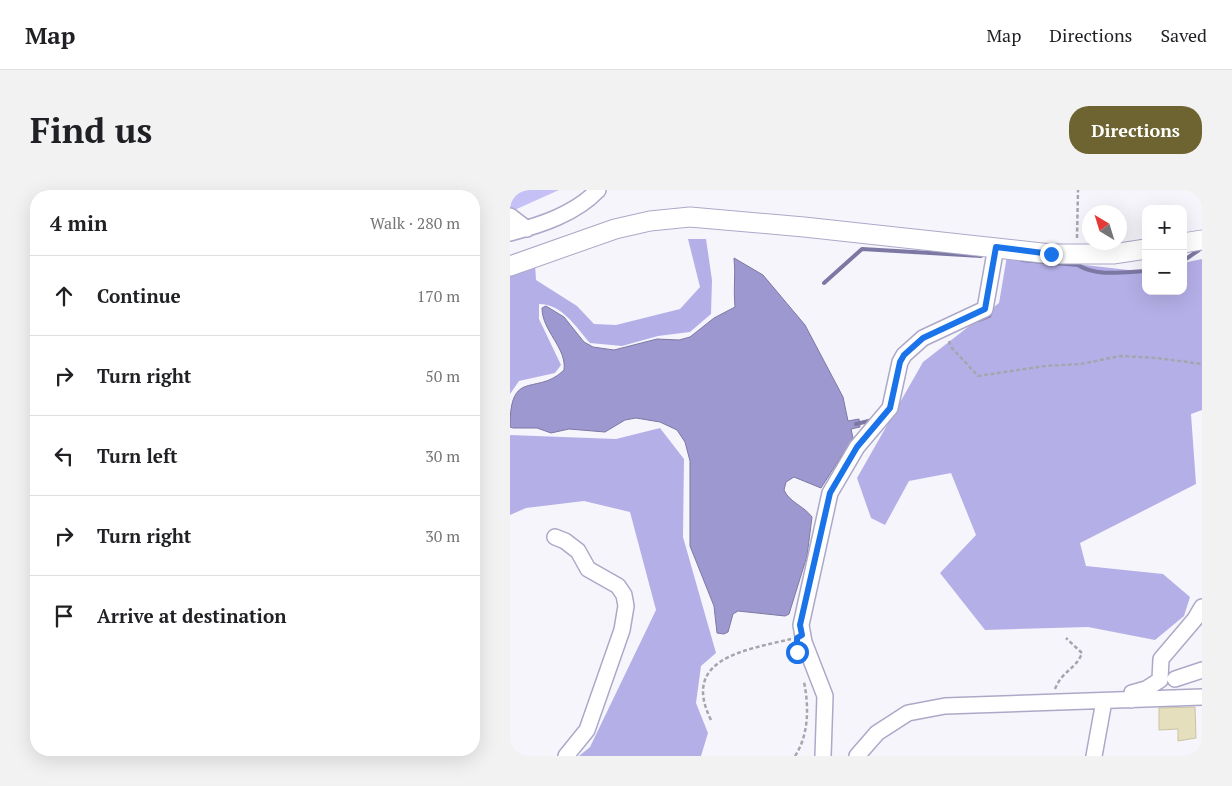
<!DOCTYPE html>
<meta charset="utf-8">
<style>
:root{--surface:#fff;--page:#f2f2f2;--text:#202124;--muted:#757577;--line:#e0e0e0;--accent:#6e6431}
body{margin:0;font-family:"PT Serif",serif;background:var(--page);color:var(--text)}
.controls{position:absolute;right:15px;top:15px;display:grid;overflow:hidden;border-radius:10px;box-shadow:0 5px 20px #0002}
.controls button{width:45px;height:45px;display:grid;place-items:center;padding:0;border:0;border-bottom:1px solid var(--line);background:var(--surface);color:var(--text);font:25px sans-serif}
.compass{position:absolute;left:572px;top:15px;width:45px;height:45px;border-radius:50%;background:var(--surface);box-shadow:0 5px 20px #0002;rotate:322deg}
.stop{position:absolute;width:15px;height:15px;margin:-11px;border:4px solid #1a73e8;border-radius:50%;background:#fff}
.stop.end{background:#1a73e8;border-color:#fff;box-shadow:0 1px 5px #0008}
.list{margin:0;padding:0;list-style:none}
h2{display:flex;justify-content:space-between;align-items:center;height:65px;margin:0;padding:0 20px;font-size:21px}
h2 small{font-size:16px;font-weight:400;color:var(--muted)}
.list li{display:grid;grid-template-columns:32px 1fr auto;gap:15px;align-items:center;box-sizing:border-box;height:80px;padding:0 20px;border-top:1px solid var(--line)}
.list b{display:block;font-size:19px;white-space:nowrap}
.list em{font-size:16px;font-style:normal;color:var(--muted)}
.icon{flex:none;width:28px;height:28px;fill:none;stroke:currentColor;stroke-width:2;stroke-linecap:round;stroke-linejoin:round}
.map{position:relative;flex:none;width:692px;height:566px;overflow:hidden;border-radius:20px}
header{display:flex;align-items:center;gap:30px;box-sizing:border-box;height:70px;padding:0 25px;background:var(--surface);border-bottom:1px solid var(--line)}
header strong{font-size:24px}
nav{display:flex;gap:28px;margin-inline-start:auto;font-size:18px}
.intro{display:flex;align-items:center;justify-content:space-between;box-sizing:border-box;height:120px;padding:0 30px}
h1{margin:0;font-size:35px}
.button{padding:12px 22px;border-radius:20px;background:var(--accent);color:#fff;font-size:18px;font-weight:700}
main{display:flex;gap:30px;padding:0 30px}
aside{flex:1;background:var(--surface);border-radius:20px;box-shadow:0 5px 20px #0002}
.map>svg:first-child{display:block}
</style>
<header>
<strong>Map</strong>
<nav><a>Map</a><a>Directions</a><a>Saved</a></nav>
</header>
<div class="intro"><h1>Find us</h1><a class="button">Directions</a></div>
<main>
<aside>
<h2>4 min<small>Walk · 280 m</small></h2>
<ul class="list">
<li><svg class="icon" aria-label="ahead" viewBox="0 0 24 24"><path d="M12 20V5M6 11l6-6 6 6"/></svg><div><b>Continue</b></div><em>170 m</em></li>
<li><svg class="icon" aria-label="right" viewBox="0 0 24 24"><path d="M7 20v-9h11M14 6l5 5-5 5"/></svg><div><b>Turn right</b></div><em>50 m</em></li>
<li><svg class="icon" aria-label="left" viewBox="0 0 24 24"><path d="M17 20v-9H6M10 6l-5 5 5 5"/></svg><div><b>Turn left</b></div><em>30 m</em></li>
<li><svg class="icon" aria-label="right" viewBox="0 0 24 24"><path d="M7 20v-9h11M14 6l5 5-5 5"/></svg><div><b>Turn right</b></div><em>30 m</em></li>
<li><svg class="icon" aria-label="arrive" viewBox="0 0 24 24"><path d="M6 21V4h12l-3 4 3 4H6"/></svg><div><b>Arrive at destination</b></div></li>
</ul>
</aside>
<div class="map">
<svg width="692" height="566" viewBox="0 0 692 566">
<rect width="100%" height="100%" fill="#f6f5fc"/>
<path fill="#c5c0f5" d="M0,0H49L0,22Z"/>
<path fill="#b5afe8" d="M178,49H196L202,90L201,124L180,142L148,146L112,156L80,153C66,137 52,114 29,114V129L51,175L45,183L9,191L0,204V86L25,74L26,90L67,116L84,134L106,135L170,119L190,97Z
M497,66L627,81L636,80V101H673V73L692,69V220L681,224L686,294L570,353L576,376L653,384L680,407L674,426L645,450L578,437L475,440L430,383L466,345L441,283L399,291L375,335L361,328L347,288L413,172L489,113Z
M150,238L174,269L173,347L206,463L191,476L186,513L198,543L191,566H69L80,557L146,420L120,322L74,311L16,318L0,325V245L106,249Z"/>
<path fill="#9e98d0" stroke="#7d78a3" d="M224,68L253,85L295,135L333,207L338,231L349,229L350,237L341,239L343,248L311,298L284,287L276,292L274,300C279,312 294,316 302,327L297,366L279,424L275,426L228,421L223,424L218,442L214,444L207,443L204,416L180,356V271L175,252L167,240L150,232L126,228L115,230L95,242L59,239L41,243L27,238H3L0,237C0,177 26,207 54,180C57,158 32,141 32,118L36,116L54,127L74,152L83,157L104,160L147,149L169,150L180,147L204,128L225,117C223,100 226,84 224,68Z"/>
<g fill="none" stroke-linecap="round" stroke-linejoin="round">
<path stroke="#7d78a3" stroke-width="4" d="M512,70L568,75C586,87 615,82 636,81
M673,71L689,60
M314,93L352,59L471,66
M469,130L479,126L481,122
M346,234L363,230"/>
</g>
<path fill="#e5dfbe" stroke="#c9c3a3" d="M685,517L686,548L668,551V539L649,540V518Z"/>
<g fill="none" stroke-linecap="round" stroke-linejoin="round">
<g stroke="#aca9c8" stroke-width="18">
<path id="minor" d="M0,26L17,39
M0,43C31,35 65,24 88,0
M45,347L55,351L68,361L78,379L108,396L114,405L116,416L112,440L77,540L56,566
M665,489L692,480
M622,510V503L636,499L650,490L651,469L685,429L692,417
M313,566L315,506L294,452L291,435L320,303L347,257L380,218L390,172L394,165L413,148L475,119L486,57
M347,566L367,543L398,523L435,516L692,507
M584,566L594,511"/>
</g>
<g stroke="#aca9c8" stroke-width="21">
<path id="tertiary" d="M673,53L692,50
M0,76L105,39L140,31L180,27L294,37L541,64H603L636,59"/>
</g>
<path stroke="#a6a5ae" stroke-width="2.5" stroke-dasharray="4 2.5" stroke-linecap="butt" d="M567,48L568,0
M439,151L441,157L468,186L535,176L571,174L610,166L647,168L692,174
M545,499C552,481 567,478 572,463L556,448
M201,530C170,468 236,460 281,449
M285,566C299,545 299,516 294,492"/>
<use href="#minor" stroke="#fff" stroke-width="15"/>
<use href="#tertiary" stroke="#fff" stroke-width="19"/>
</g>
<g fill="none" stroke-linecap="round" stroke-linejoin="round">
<path stroke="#1a73e8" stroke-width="6" d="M287,462V448L292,445L290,435L320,303L347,257L380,218L390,172L394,165L413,148L475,119L486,57L541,64"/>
</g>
</svg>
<div class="controls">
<button>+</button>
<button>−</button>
</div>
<svg class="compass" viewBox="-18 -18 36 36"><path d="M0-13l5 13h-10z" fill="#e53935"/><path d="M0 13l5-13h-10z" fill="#757577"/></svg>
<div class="stop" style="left:287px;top:462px"></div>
<div class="stop end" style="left:541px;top:64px"></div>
</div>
</main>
